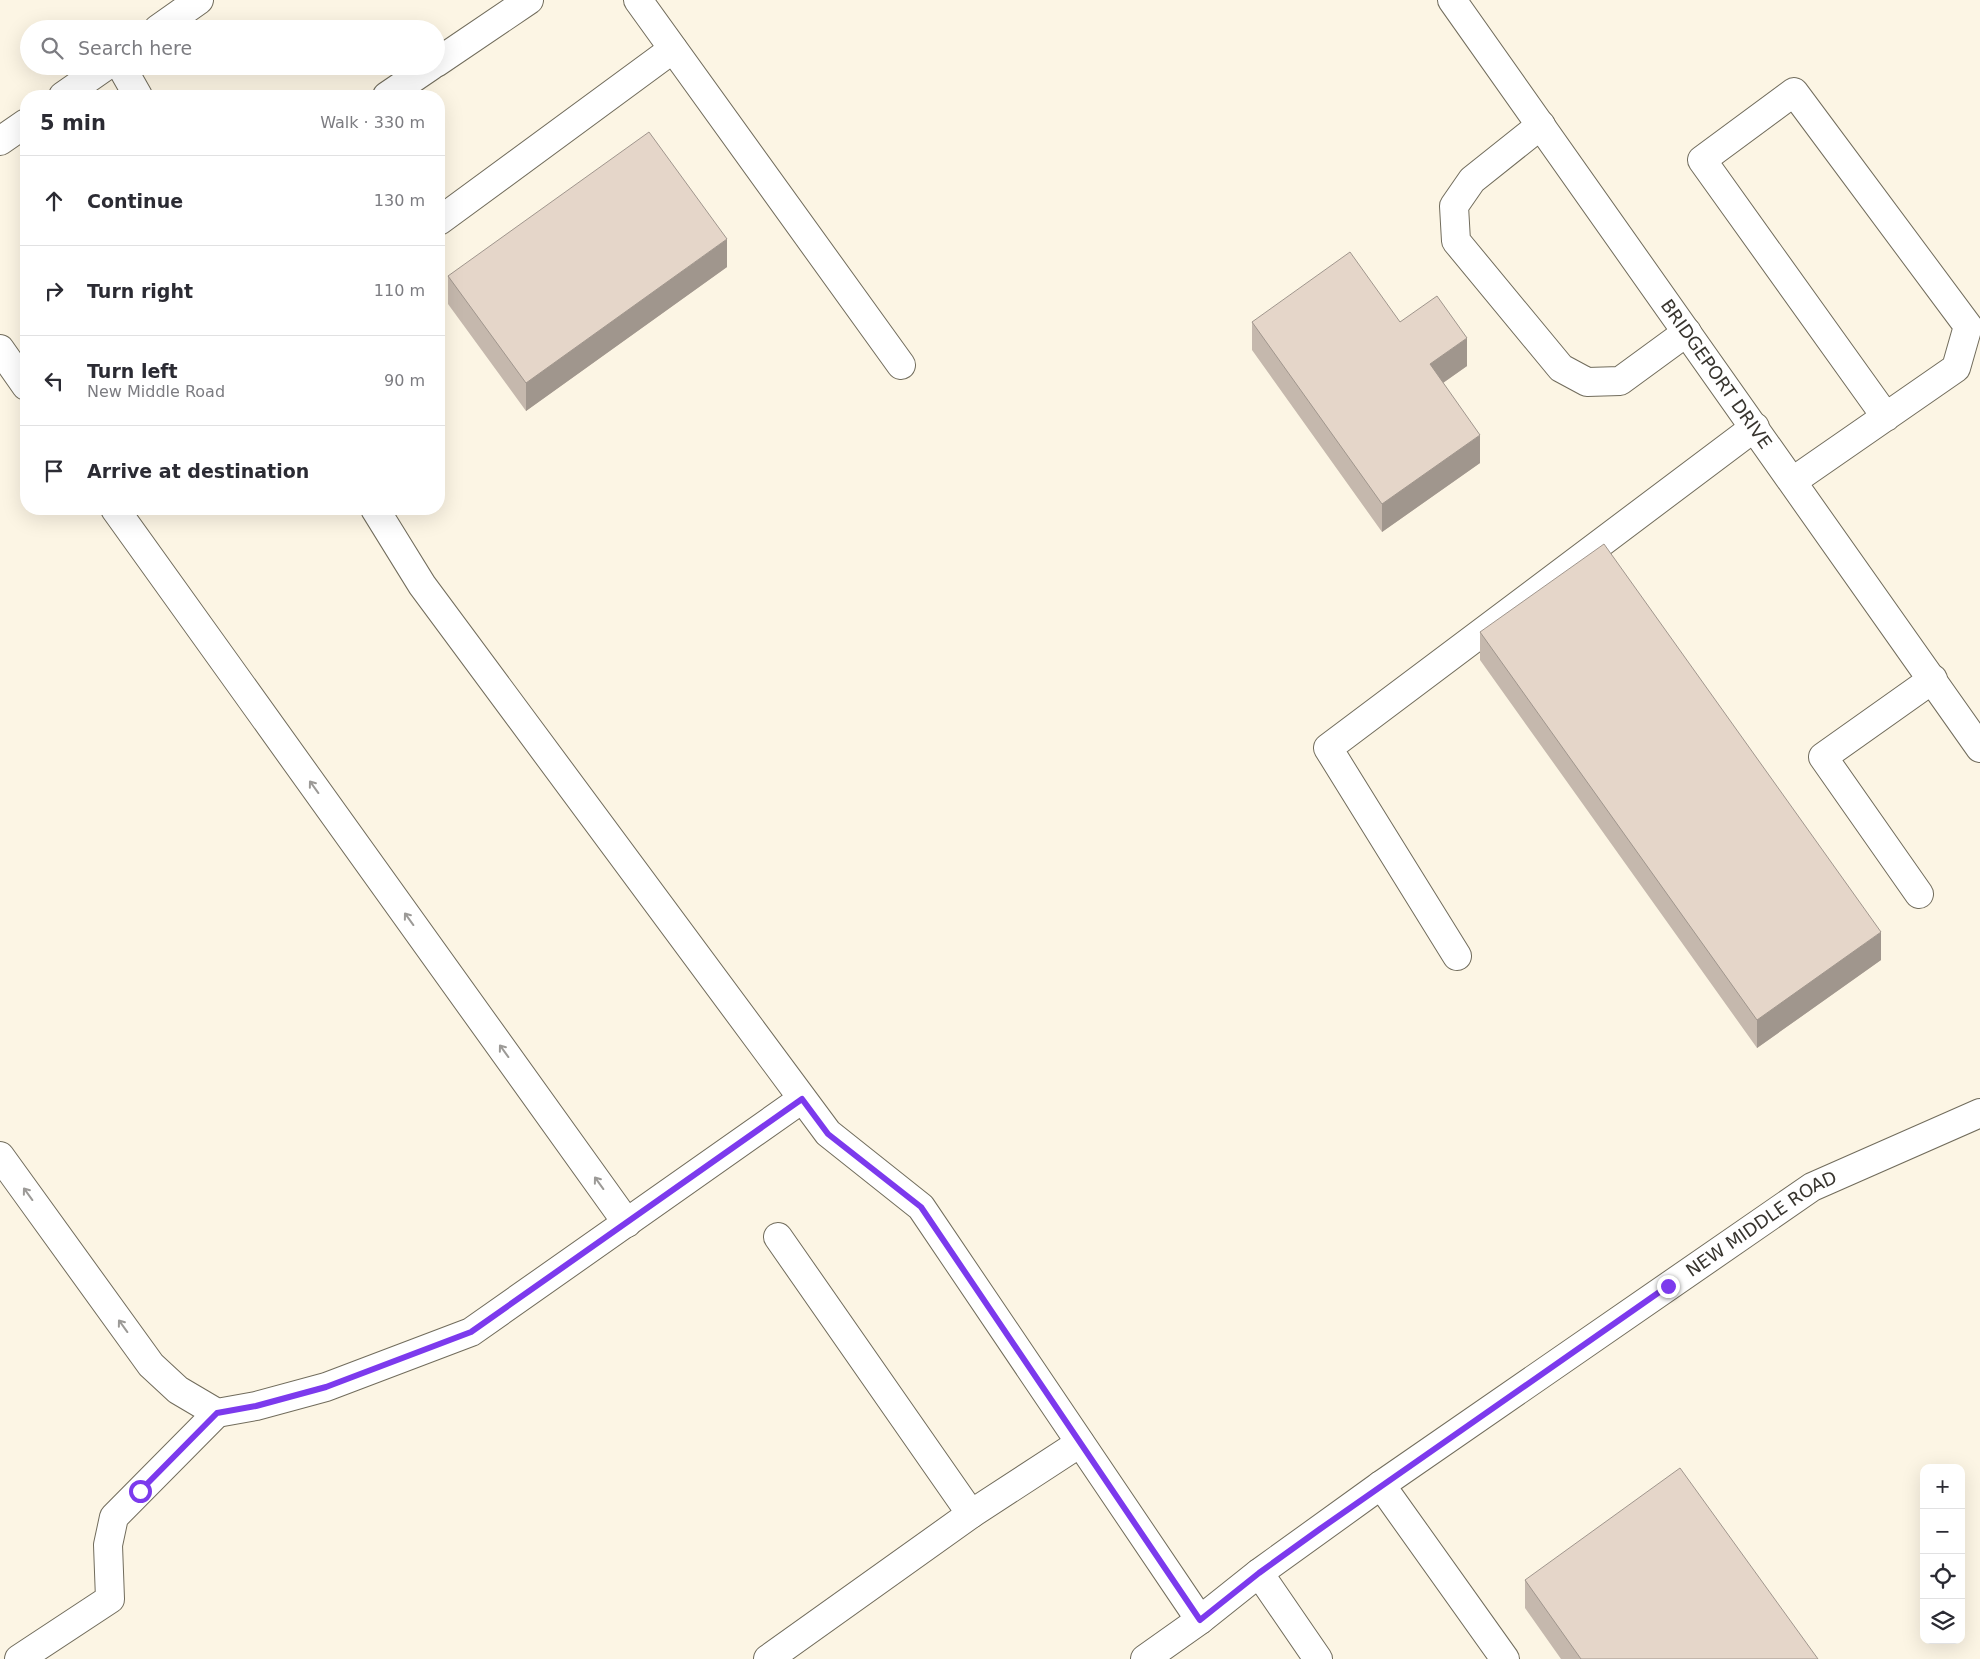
<!DOCTYPE html>
<meta charset="utf-8">
<style>
:root{--surface:#fff;--page:#f2f2f3;--text:#2b2b33;--muted:#7c7c81;--line:#e1e1e2}
body{margin:0;font-family:"DejaVu Sans",sans-serif;background:var(--page);color:var(--text)}
.controls{position:absolute;right:15px;bottom:15px;display:grid;overflow:hidden;border-radius:10px;box-shadow:0 5px 20px #0002}
.controls button{width:45px;height:45px;display:grid;place-items:center;padding:0;border:0;border-bottom:1px solid var(--line);background:var(--surface);color:var(--text);font:25px sans-serif}
.stop{position:absolute;width:15px;height:15px;margin:-11px;border:4px solid #7c3aed;border-radius:50%;background:#fff}
.stop.end{background:#7c3aed;border-color:#fff;box-shadow:0 1px 5px #0008}
.list{margin:0;padding:0;list-style:none}
h2{display:flex;justify-content:space-between;align-items:center;height:65px;margin:0;padding:0 20px;font-size:21px}
h2 small{font-size:16px;font-weight:400;color:var(--muted)}
.list li{display:grid;grid-template-columns:32px 1fr auto;gap:15px;align-items:center;box-sizing:border-box;height:90px;padding:0 20px;border-top:1px solid var(--line)}
.list b{display:block;font-size:19px;white-space:nowrap}
.list p{margin:0;font-size:16px;white-space:nowrap;color:var(--muted)}
.list em{font-size:16px;font-style:normal;color:var(--muted)}
.icon{flex:none;width:28px;height:28px;fill:none;stroke:currentColor;stroke-width:2;stroke-linecap:round;stroke-linejoin:round}
.map{position:relative;flex:none;width:1980px;height:1659px;overflow:hidden}
.search{position:absolute;background:var(--surface);box-shadow:0 5px 20px #0002;left:20px;top:20px;width:425px;height:55px;display:flex;align-items:center;gap:12px;box-sizing:border-box;padding:0 18px;border-radius:28px;color:var(--muted);font-size:19px}
.panel{position:absolute;background:var(--surface);box-shadow:0 5px 20px #0002;left:20px;top:90px;width:425px;height:425px;border-radius:20px}
.map>svg:first-child{display:block}
</style>
<div class="map">
<svg width="1980" height="1659" viewBox="0 0 1980 1659">
<rect width="100%" height="100%" fill="#fcf5e4"/>
<g fill="none" stroke-linecap="round" stroke-linejoin="round">
<g stroke="#716c5c" stroke-width="30">
<g id="minor">
<path d="M638,0L901,365"/>
<path id="s1" d="M1452,0L1980,748"/>
<path d="M158,29L199,0"/>
<path d="M436,63L529,0"/>
<path d="M121,66L138,96"/>
<path d="M63,96L106,66"/>
<path d="M387,96L431,66"/>
<path d="M1541,125L1472,180L1454,206L1456,241L1561,368L1587,382L1620,381L1687,332"/>
<path d="M0,141L26,123"/>
<path d="M439,221L673,49"/>
<path d="M0,349L26,386"/>
<path d="M1793,481L1956,368L1968,326L1794,92L1702,160L1886,417"/>
<path d="M115,509L627,1223"/>
<path d="M375,509L422,585L828,1133L921,1207L1200,1620"/>
<path d="M1919,894L1823,757L1933,679"/>
<path d="M1457,956L1328,748L1755,427"/>
<path d="M0,1156L151,1365L178,1390L217,1413L256,1406L326,1387L471,1332L802,1099"/>
<path d="M778,1237L971,1514L1080,1443"/>
<path d="M1381,1485L1505,1659"/>
<path d="M1259,1573L1318,1659"/>
<path d="M19,1659L110,1599L108,1545L114,1517L217,1413"/>
<path d="M768,1659L971,1514"/>
<path id="s2" d="M1145,1659L1200,1620L1259,1573L1381,1485L1812,1187L1980,1113"/>
</g>
</g>
<use href="#minor" stroke="#fff" stroke-width="28"/>
</g>
<path fill="#c5b8ad" d="M727,267L526,411L448,304V276Z
M1252,322H1400L1467,366L1443,383L1480,463L1382,532L1252,350Z
M1480,632L1881,960L1757,1048L1480,660Z
M1525,1580L1818,1659H1561L1525,1608Z"/>
<path fill="#a0968d" d="M727,239V267L526,411V383Z
M1467,338V366L1430,392V364Z
M1480,435V463L1382,532V504Z
M1881,932V960L1757,1048V1020Z"/>
<path fill="#e5d6c9" stroke="#a0968d" d="M649,132L727,239L526,383L448,276Z
M1350,252L1400,322L1437,296L1467,338L1430,364L1480,435L1382,504L1252,322Z
M1604,544L1881,932L1757,1020L1480,632Z
M1680,1468L1818,1659H1581L1525,1580Z"/>
<defs><path id="oneway-shaft" d="M-6 0H5M1.5-3L5.5 0L1.5 3" fill="none" stroke-width="1.6" stroke-linecap="round" stroke-linejoin="round" transform="scale(1.25)"/></defs>
<g stroke="#9c9a97">
<use href="#oneway-shaft" transform="translate(314 787) rotate(-126)"/>
<use href="#oneway-shaft" transform="translate(409 919) rotate(-126)"/>
<use href="#oneway-shaft" transform="translate(504 1051) rotate(-126)"/>
<use href="#oneway-shaft" transform="translate(599 1183) rotate(-126)"/>
<use href="#oneway-shaft" transform="translate(28 1194) rotate(-126)"/>
<use href="#oneway-shaft" transform="translate(123 1326) rotate(-126)"/>
</g>
<g fill="none" stroke-linecap="round" stroke-linejoin="round">
<path stroke="#7c3aed" stroke-width="6" d="M140,1491L217,1413L256,1406L326,1387L471,1332L802,1099L828,1134L921,1207L1200,1620L1259,1573L1320,1529L1668,1286"/>
</g>
<g text-anchor="middle" stroke-width="5" stroke-linejoin="round" paint-order="stroke">
<g font-size="18" fill="#38352f" stroke="#fcf5e4">
<text dy="6" stroke="none"><textPath href="#s1" startOffset="458">BRIDGEPORT DRIVE</textPath></text>
<text dy="6" stroke="none"><textPath href="#s2" startOffset="755">NEW MIDDLE ROAD</textPath></text>
</g>
</g>
</svg>
<div class="controls">
<button>+</button>
<button>−</button>
<button><svg class="icon" aria-label="locate" viewBox="0 0 24 24"><circle cx="12" cy="12" r="6"/><path d="M12 2v4M12 18v4M2 12h4M18 12h4"/></svg></button>
<button><svg class="icon" aria-label="layers" viewBox="0 0 24 24"><path d="M12 4l9 5-9 5-9-5zM3 14l9 5 9-5"/></svg></button>
</div>
<div class="stop" style="left:140px;top:1491px"></div>
<div class="stop end" style="left:1668px;top:1286px"></div>
<div class="search"><svg class="icon" aria-label="search" viewBox="0 0 24 24"><circle cx="10" cy="10" r="6"/><path d="M15 15l6 6"/></svg>Search here</div>
<section class="panel">
<h2>5 min<small>Walk · 330 m</small></h2>
<ul class="list">
<li><svg class="icon" aria-label="ahead" viewBox="0 0 24 24"><path d="M12 20V5M6 11l6-6 6 6"/></svg><div><b>Continue</b></div><em>130 m</em></li>
<li><svg class="icon" aria-label="right" viewBox="0 0 24 24"><path d="M7 20v-9h11M14 6l5 5-5 5"/></svg><div><b>Turn right</b></div><em>110 m</em></li>
<li><svg class="icon" aria-label="left" viewBox="0 0 24 24"><path d="M17 20v-9H6M10 6l-5 5 5 5"/></svg><div><b>Turn left</b><p>New Middle Road</p></div><em>90 m</em></li>
<li><svg class="icon" aria-label="arrive" viewBox="0 0 24 24"><path d="M6 21V4h12l-3 4 3 4H6"/></svg><div><b>Arrive at destination</b></div></li>
</ul>
</section>
</div>
